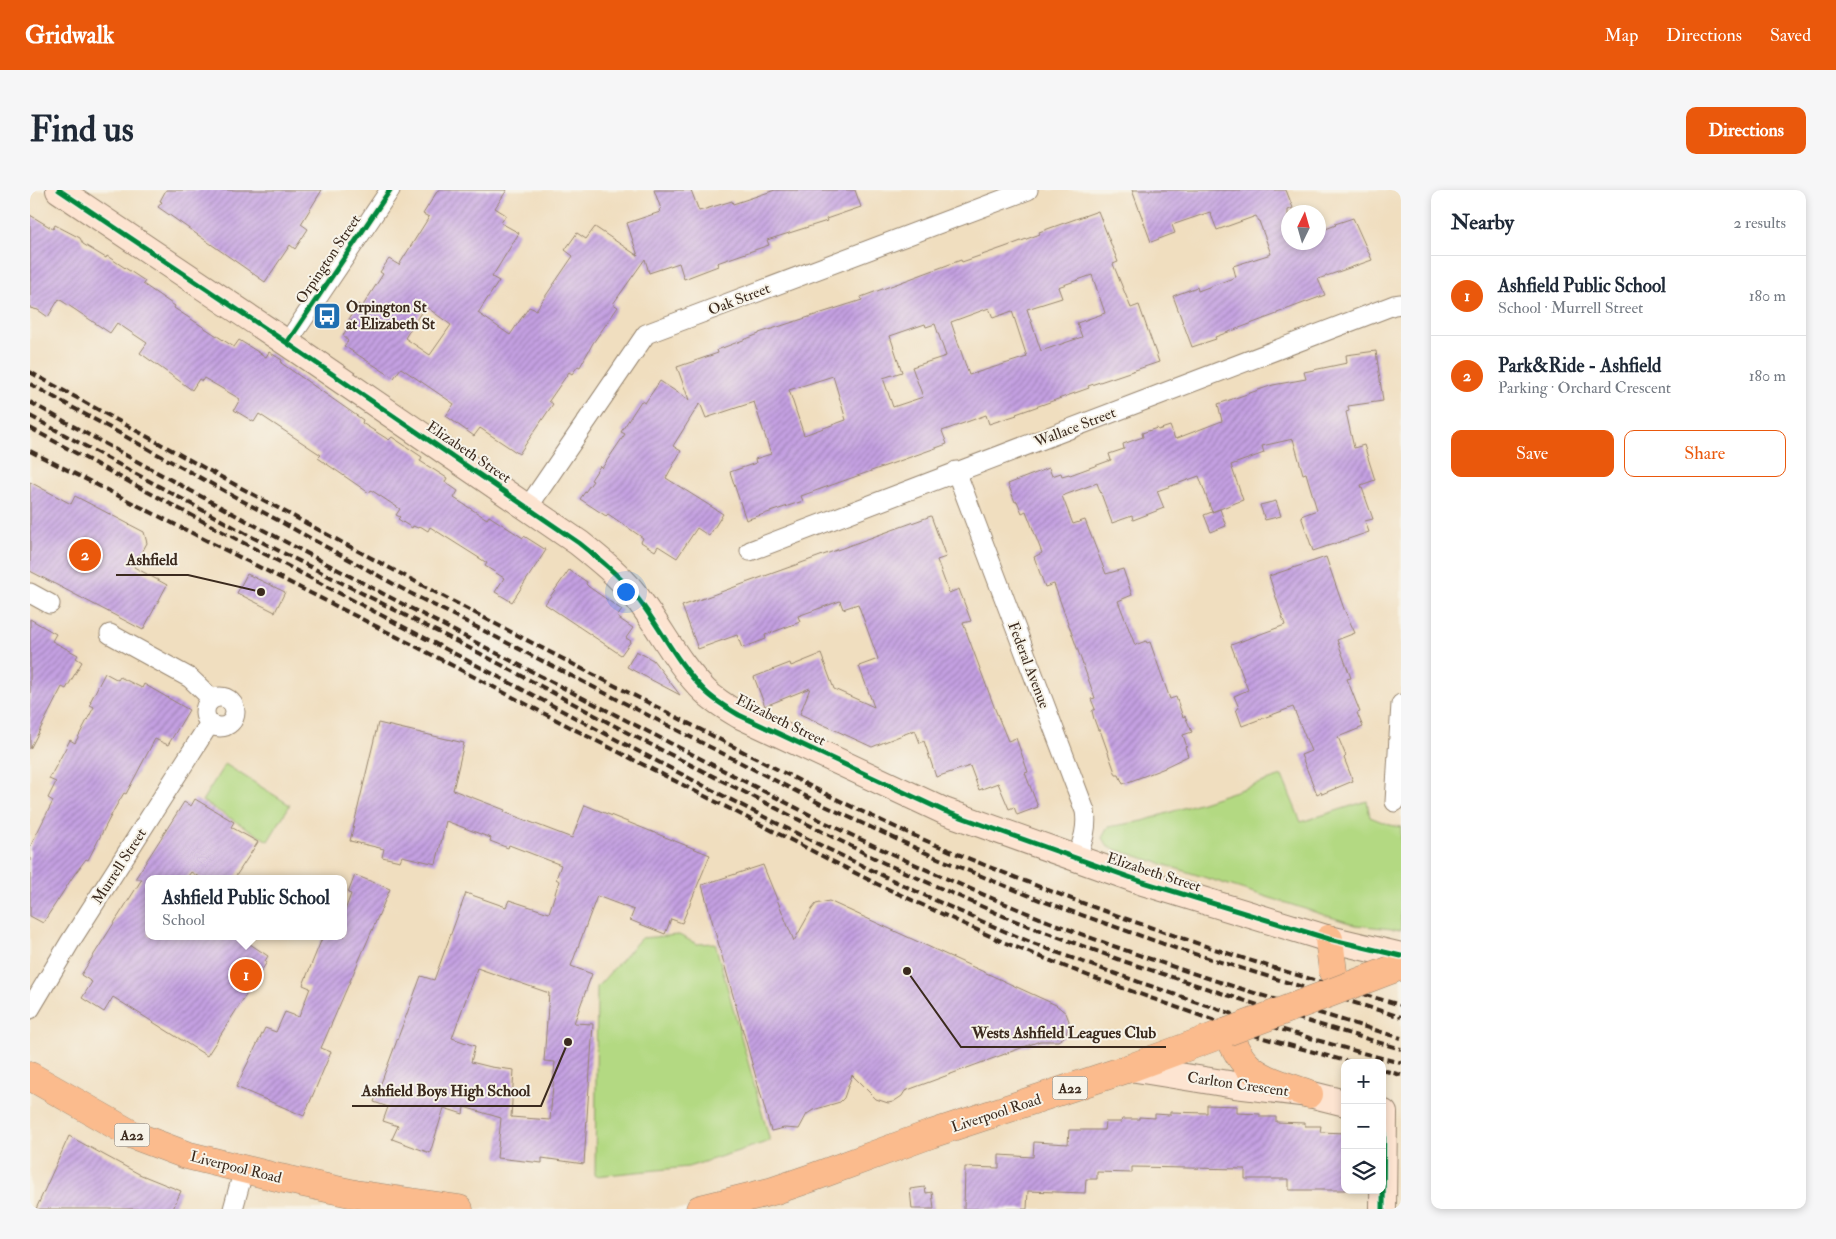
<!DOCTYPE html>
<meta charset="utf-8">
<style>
:root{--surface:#fff;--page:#f6f6f7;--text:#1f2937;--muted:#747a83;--line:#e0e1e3;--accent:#ea580c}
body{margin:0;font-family:"IM FELL Double Pica",serif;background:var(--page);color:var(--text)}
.controls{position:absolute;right:15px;bottom:15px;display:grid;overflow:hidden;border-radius:10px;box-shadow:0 2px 8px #0003}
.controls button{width:45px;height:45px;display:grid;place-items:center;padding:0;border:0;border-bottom:1px solid var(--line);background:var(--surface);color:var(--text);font:25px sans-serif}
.compass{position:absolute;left:1251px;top:15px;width:45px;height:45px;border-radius:50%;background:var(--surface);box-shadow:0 2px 8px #0003;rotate:5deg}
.you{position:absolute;left:595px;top:401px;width:18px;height:18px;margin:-12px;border:4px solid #fff;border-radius:50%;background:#1a73e8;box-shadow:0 0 0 8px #1a73e833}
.badge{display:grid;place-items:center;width:32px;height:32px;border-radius:50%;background:var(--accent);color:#fff;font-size:16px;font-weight:700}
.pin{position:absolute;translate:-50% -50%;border:2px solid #fff;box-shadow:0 1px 5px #0006}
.popup{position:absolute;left:115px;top:685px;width:202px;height:65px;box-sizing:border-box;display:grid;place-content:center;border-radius:10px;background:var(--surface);filter:drop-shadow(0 1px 4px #0005);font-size:16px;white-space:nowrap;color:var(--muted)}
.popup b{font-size:19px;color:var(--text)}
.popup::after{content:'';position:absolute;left:50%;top:100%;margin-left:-10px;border:10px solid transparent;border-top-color:var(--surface)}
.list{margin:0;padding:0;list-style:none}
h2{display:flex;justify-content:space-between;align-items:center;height:65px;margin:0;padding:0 20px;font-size:21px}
h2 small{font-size:16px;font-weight:400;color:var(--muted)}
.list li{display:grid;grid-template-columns:32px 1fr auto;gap:15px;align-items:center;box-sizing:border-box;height:80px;padding:0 20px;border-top:1px solid var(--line)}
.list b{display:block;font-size:19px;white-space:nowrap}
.list p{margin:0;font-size:16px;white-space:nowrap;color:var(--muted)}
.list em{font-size:16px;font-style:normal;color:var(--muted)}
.actions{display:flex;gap:10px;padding:15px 20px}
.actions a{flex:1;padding:11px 0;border:1px solid var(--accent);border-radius:10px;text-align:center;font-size:18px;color:var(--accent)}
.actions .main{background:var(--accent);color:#fff}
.icon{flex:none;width:28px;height:28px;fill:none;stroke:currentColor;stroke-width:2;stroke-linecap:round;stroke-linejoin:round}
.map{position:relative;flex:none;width:1371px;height:1019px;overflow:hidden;border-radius:10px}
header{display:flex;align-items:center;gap:30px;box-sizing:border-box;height:70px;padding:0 25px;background:var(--accent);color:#fff}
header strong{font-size:24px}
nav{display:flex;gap:28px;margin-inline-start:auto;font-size:18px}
.intro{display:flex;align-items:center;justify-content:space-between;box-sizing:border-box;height:120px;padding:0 30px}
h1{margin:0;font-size:35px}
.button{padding:12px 22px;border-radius:10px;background:var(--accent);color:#fff;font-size:18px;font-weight:700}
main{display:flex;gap:30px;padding:0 30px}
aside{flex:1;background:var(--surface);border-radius:10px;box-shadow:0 2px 8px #0003}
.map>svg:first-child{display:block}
</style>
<header>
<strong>Gridwalk</strong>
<nav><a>Map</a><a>Directions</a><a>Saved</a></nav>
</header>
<div class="intro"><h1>Find us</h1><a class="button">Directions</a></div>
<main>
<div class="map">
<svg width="1371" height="1019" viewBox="0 0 1371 1019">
<defs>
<pattern id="building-hatch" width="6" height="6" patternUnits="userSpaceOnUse" patternTransform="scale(1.25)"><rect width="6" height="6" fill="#c4a0e2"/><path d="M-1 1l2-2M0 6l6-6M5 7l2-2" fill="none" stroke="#a083b7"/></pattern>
</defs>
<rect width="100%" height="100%" fill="#f7f3e8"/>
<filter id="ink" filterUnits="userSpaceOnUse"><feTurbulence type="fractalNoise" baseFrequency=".02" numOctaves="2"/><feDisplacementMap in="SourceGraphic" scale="10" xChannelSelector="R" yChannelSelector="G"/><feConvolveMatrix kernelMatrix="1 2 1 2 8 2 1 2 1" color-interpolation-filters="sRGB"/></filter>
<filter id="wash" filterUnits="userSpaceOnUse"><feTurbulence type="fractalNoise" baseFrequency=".0096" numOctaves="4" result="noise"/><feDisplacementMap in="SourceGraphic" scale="20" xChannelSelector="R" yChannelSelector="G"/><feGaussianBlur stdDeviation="1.12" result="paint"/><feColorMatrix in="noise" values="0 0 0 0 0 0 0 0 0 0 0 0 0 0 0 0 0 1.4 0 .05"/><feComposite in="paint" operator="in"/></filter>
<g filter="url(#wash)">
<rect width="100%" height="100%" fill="#f0debf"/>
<path fill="#b3d982" stroke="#778250" d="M195,574L260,615L238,651L172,611Z
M1252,586L1271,632L1337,611L1340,627L1360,635L1371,637V740L1326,735L1078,657L1072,648L1078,637L1113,631Z
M649,745L667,754L685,753L740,951L658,977L565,986L567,797L611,748Z"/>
<g id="blocks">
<path fill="url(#building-hatch)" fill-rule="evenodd" d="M136,0H292L271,34L278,39L265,59L260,55L235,92L128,17L132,12L130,11Z
M408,0H477L465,18L476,25L471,33L489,43L462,87L469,91L448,123L480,145L499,117L506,120L543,66L535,60L547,43L556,49L565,37L608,66L597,33L630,22L629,20L631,19L624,0H661L669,21L702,11L703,14L745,0H825L831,17L796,29L797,31L737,50L739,55L687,73L688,76L654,89L649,73L619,83L615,69L583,114L588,117L563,153L550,177L548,176L542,184L539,182L519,211L523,214L489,264L450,238L444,246L416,226L424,214L371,178L364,188L314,156L318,151L313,145L322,131L319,129L328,114L332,117L353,84L350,82L359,69L369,75L399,27L393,24ZM395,116L421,135L400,165L375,148Z
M1102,0H1256L1263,18L1258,20V52H1288V42L1306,35L1305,34L1323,28L1342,70L1288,89L1295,105L1247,123V124L1185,147L1186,149L1162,157L1143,106L1167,97L1168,101L1206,87L1203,76L1241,64L1229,31L1226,26L1187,40L1180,22L1142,35L1145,43L1121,52Z
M1068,21L1088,72L1083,74L1101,118L1109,115L1129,172L1058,196L1059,198L986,224L987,225L959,234L956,225L912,241L917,254L771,306L773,311L716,330L700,282L726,273L725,269L741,264L724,212L676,228L670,213L643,256L651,261L636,288L693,324L679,346L667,338L647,368L628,356L625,361L611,352L613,348L578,324L576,326L550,309L563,291L561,290L570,276L572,278L595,244L591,242L611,211L615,213L630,191L659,210L647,177L688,163L687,160L729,144V143L832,110L831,107L931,70L932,72L975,57L1010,44L1009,42ZM1062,85L1075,123L1047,133L1052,147L1011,161L997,119L1032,108L1028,97ZM959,118L963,128L982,121L997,167L939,185L921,132ZM895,134L896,137L905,134L916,166L882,177L893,207L863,217L853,188L872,182L860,146ZM803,186L816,230L774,245L759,200Z
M0,25L23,39L25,35L50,48L53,54L76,68L77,66L115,91L113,94L145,116L144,118L204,157L209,150L236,167L239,162L252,170L251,173L333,230L332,233L359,250L362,247L392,267L390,271L417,288L415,292L428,301L424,308L457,329L459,326L493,348L494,346L516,360L482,412L465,402L474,388L455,376L457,373L400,337L398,341L390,336L388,338L383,336L382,338L368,329L370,327L366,325L370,319L341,300L339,303L288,268L291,265L229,224L224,232L204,220L210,209L174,188L172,191L169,189L162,200L110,163L117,153L87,133L80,143L29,109L18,127L8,120L0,118Z
M1346,161L1353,211L1318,216L1319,221L1316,222L1324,258L1334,255L1345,290L1331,295L1343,329L1335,331L1339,342L1283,361L1271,326L1287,320L1276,283L1273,284L1263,249L1232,256L1234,263L1201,275L1213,310L1182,322L1169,286L1127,301L1134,318L1103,330L1102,326L1082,333L1067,293L1032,306L1043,334L1055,330L1076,384L1093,379L1102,405L1088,411L1105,455L1116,451L1117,453L1120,452L1140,509L1146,507L1153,527L1155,526L1162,542L1153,545L1157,557H1155L1158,566L1135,577V578L1093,594L1089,585H1086L1070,540H1068L1064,529L1062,521L1065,519L1061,509L1065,508L1024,394L1015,397L1004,367L1012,363L996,321L992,323L987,311L985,312L978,294L1019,278L1022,286L1031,283L1032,286L1039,284L1040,285L1081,270L1079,264L1094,259L1093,254L1113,247L1112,243L1127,238L1128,240L1140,236L1145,249L1192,231L1188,214L1243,195L1276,189L1274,182L1317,173L1316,165Z
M0,292L41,314L45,306L114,342L117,353L104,377L137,395L113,440L0,381Z
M1246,311L1251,326L1235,330L1230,315Z
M1190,319L1196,336L1181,342L1174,325Z
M901,326L916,367L907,370L919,403L929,399L941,431L933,433L965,519L978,551L986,548L998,582L995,583L1008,617L987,625L984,617L979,619L968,593L949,600L940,576L906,587L894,551L890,553L885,540L842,557L770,524L780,498L735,516L724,487L760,473L761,476L791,464L804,499L844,517L829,476L848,469L828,414L813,419L810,411L768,426L770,432L735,445L736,449L712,458L707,445L668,459L652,416Z
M1296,367L1314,419L1325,443L1307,450L1321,488L1317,489L1330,522L1327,523L1333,537L1308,547L1316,566L1314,568L1323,591L1292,604L1291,602L1287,604L1271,565L1281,561L1263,517L1212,536L1206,519L1209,518L1204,506L1218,500L1201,455L1255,435L1239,386Z
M539,380L557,392L556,394L559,397L592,420L587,427L603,438L596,448L601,451L591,465L515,414Z
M217,384L255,402L245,422L207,403Z
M0,429L26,444L22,451L48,465L46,468L52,472L36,499L32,497L0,559Z
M606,461L623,470L650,505L597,477Z
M75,483L88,490L90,487L112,498L114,494L159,520L138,555L125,549L96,604L94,603L85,618L58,670L56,669L44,685L13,733L0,726V657L23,611L18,608L26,592L19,589L40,550L45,553L64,517L60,515L61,512H60Z
M348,533L434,553L423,600L475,620L474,622L542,648L555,615L680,665L652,733L641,729L635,744L600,730L604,720L567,706L541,776L562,784L544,833L563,834L554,974L512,968V973L467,968L471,928L434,917L433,924L414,918L400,963L362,949L368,936L353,931L358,917L344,912L391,786L404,790L436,703L476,717L479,710L519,723L529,691L526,689L531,675L479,655L478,658L460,651L461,648L416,631L406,674L372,666L370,671L352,667L354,659L320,651ZM447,778L519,803L514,871L525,872L520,930L481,927L484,880L461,877L441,872L445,856L422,848Z
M165,609L204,632L201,637L228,652L204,689H172L161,682L156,689H118V746H208L238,766L235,771L237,772L177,866L83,807L74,822L52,808L62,792L51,785L112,689H105L154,612L161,616Z
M733,675L764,751L782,719L786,714L799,711L1026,815L1036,823L1039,831L1038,839L1034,847L1028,851H1010L875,901L872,906L863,912L858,913L846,909L822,885L814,908L810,912L783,920L777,924L769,939L754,938L741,941L672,695Z
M325,685L360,699L291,858L301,862L274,926L206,897L235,838L246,842L255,822L269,827L280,798L273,795L293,746H314V723L321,704L318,703Z
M1177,915L1207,916V923L1230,924V927H1246V932L1275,933V936H1291L1290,942L1315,943V1000H1259V989H1215V979L1102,977V983L1067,982V989H1056L1055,1003L998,1001L997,1019H934L935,977L969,978V965L1003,967L1004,952L1038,954L1039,940H1074L1075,932H1091L1092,929H1109V927L1125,928V924L1140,925V922L1177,923Z
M39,946L109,984L151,1001L143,1019H6Z
M895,997L896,1003L902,1002L904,1019H882L880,999Z"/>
</g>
</g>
<g filter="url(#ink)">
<use href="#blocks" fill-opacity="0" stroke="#96846e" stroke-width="1"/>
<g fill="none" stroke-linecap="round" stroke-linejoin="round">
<g stroke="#96846e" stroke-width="21">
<path id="street" d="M257,153L360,0
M926,281L1055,621C1058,639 1052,653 1046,670
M498,317L616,144L998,0
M720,361L1364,115L1371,114
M0,403L20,414
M80,444L160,488L182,509
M175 522a15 15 0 1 1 30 0a15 15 0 1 1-30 0Z
M1365,612L1371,514
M0,819L40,752L180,533
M203,1019L214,979"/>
</g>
<g stroke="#96846e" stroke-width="28">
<path id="secondary" d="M29,0L257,153L549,353C569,369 589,385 605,405C630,436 646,473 675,501C685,511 697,518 709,525L914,621L1113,692L1299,749L1371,766
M1100,878L1205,895L1279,904L1315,913
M1353,1019L1354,923"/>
</g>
<g stroke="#96846e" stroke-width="29">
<path id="highway" d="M1299,749L1303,782
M0,886L103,945L156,965L250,988L325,1004L429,1019
M670,1019L743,1001L781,988L901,944L1100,878L1197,842C1202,852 1207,864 1215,873C1230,890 1258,896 1279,904"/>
</g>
<use href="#street" stroke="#fff" stroke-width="19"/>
<use href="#secondary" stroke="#fde4d1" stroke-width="26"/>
<use href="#highway" stroke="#fbbb8d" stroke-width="28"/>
<path stroke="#3b2a1e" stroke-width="4" stroke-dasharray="8 4" stroke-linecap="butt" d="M0,182C202,294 405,404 611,509C710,559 808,614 911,657C1060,720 1215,772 1371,815
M0,194L380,403L795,616L905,667L1012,711L1145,758L1371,827
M0,212C260,358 525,494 790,630C854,661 918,690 983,717C1109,770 1241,808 1371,848
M0,226L222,347L451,464L598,543L854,673L980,729L1096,772L1277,831L1371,859
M0,238C160,326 323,410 484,495C645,581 806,668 974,741C1028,764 1083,783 1138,802C1215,829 1292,853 1371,873
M0,261L385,456L559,547L847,694L973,752L1059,786L1230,847L1323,873
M1352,880L1371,885"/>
<g stroke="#96846e" stroke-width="29" stroke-linecap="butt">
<path id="highway-bridge" d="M1197,842L1371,776"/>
</g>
<use href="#highway-bridge" stroke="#fbbb8d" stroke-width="28"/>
<g stroke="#f7f3e8" stroke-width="8">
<path id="cycleway" d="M29,0L257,153L549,353C569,369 589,385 605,405C630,436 646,473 675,501C685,511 697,518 709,525L914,621L1113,692L1299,749L1371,766
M257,153L360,0
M1353,1019L1354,923"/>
</g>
<use href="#cycleway" stroke="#00873e" stroke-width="5"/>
</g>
</g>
<defs>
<g id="bus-square" transform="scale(1.4375)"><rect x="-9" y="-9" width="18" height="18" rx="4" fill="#1f6fb2" stroke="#f7f3e8"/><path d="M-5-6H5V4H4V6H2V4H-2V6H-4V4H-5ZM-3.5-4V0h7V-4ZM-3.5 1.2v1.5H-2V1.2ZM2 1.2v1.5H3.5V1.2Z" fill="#fff"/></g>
</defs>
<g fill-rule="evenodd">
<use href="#bus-square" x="297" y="126"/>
</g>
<g text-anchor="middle" stroke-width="4" stroke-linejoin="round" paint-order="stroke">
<g fill="#f7f3e8" stroke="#73665b" stroke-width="1">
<rect x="1022.5" y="886.5" width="35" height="23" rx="4"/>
<rect x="84.5" y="933.5" width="35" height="23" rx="4"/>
</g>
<g font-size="14" font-weight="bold" fill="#3b2a1e">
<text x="1040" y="903">A22</text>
<text x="102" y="950">A22</text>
</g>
<g font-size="15" fill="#3b2a1e" stroke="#f7f3e8">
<text transform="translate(298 69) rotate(-56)" y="5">Orpington Street</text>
<text transform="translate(709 109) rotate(-21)" y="5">Oak Street</text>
<text transform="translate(1045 237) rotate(-21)" y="5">Wallace Street</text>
<text transform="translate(439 262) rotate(34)" y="5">Elizabeth Street</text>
<text transform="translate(999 475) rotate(69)" y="5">Federal Avenue</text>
<text transform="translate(751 530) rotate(26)" y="5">Elizabeth Street</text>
<text transform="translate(89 676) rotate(-57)" y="5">Murrell Street</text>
<text transform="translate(1124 682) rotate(18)" y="5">Elizabeth Street</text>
<text transform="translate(1208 894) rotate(8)" y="5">Carlton Crescent</text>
<text transform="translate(966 923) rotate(-18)" y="5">Liverpool Road</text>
<text transform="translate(206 977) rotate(14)" y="5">Liverpool Road</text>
</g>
<g font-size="15" font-weight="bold" fill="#3b2a1e" stroke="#f7f3e8" text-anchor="start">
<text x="316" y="122">Orpington St<tspan x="316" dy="17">at Elizabeth St</tspan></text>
</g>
</g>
<path fill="none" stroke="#3b2a1e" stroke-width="2" d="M231 402L158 385H86M877 781L931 857H1136M538 852L511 916H322"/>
<g fill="#3b2a1e" stroke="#f7f3e8" stroke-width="2">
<circle cx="231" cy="402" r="5"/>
<circle cx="877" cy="781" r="5"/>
<circle cx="538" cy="852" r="5"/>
</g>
<g font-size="16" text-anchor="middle" font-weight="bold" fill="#3b2a1e" stroke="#f7f3e8" stroke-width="4" stroke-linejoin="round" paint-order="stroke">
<text x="122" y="375">Ashfield</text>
<text x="1034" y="848">Wests Ashfield Leagues Club</text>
<text x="416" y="906">Ashfield Boys High School</text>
</g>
</svg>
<div class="controls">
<button>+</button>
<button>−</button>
<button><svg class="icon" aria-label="layers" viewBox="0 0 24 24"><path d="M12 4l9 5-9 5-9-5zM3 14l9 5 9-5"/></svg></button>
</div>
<svg class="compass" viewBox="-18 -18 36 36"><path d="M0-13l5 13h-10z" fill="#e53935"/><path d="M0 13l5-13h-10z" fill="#747a83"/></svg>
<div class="you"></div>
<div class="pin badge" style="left:216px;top:785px">1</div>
<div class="popup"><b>Ashfield Public School</b>School</div>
<div class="pin badge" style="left:55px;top:365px">2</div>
</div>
<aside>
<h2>Nearby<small>2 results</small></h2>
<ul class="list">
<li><span class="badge">1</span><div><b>Ashfield Public School</b><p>School · Murrell Street</p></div><em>180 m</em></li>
<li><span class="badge">2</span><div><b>Park&amp;Ride - Ashfield</b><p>Parking · Orchard Crescent</p></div><em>180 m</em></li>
</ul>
<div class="actions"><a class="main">Save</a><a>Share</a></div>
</aside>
</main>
